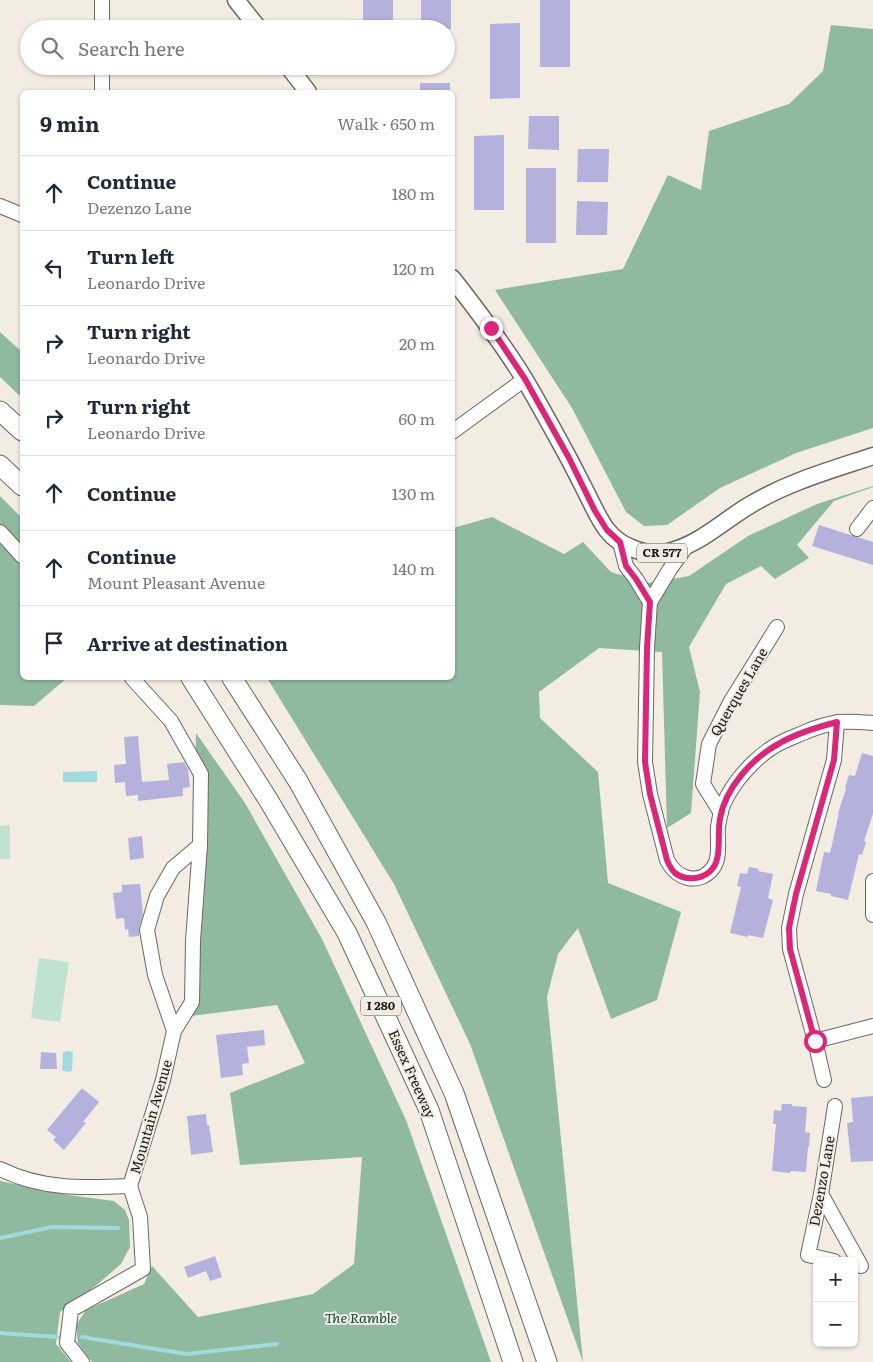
<!DOCTYPE html>
<meta charset="utf-8">
<style>
:root{--surface:#fff;--page:#f2f2f3;--text:#1f2937;--muted:#747a83;--line:#e0e1e3}
body{margin:0;font-family:Literata,serif;background:var(--page);color:var(--text)}
.controls{position:absolute;right:15px;bottom:15px;display:grid;overflow:hidden;border-radius:8px;box-shadow:0 1px 4px #0004}
.controls button{width:45px;height:45px;display:grid;place-items:center;padding:0;border:0;border-bottom:1px solid var(--line);background:var(--surface);color:var(--text);font:25px sans-serif}
.stop{position:absolute;width:15px;height:15px;margin:-11px;border:4px solid #db2777;border-radius:50%;background:#fff}
.stop.end{background:#db2777;border-color:#fff;box-shadow:0 1px 5px #0008}
.list{margin:0;padding:0;list-style:none}
h2{display:flex;justify-content:space-between;align-items:center;height:65px;margin:0;padding:0 20px;font-size:21px}
h2 small{font-size:16px;font-weight:400;color:var(--muted)}
.list li{display:grid;grid-template-columns:32px 1fr auto;gap:15px;align-items:center;box-sizing:border-box;height:75px;padding:0 20px;border-top:1px solid var(--line)}
.list b{display:block;font-size:19px;white-space:nowrap}
.list p{margin:0;font-size:16px;white-space:nowrap;color:var(--muted)}
.list em{font-size:16px;font-style:normal;color:var(--muted)}
.icon{flex:none;width:28px;height:28px;fill:none;stroke:currentColor;stroke-width:2;stroke-linecap:round;stroke-linejoin:round}
.map{position:relative;flex:none;width:873px;height:1362px;overflow:hidden}
.search{position:absolute;background:var(--surface);box-shadow:0 1px 4px #0004;left:20px;top:20px;width:435px;height:55px;display:flex;align-items:center;gap:12px;box-sizing:border-box;padding:0 18px;border-radius:28px;color:var(--muted);font-size:19px}
.panel{position:absolute;background:var(--surface);box-shadow:0 1px 4px #0004;left:20px;top:90px;width:435px;height:590px;border-radius:8px}
.map>svg:first-child{display:block}
</style>
<div class="map">
<svg width="873" height="1362" viewBox="0 0 873 1362">
<rect width="100%" height="100%" fill="#f3ece3"/>
<path fill="#c0e3cd" d="M10,825V859H0V826Z
M39,958L69,962L60,1022L31,1018Z"/>
<path fill="#8fbaa0" d="M831,25L873,29V428L796,453L720,488L667,525L644,526L626,512L572,408L495,290L623,269L668,175L701,190L709,131L789,104L823,71Z
M0,332L22,352V398L0,377Z
M873,486V487L834,501L797,545L809,558L775,579L761,566L726,584L689,647L700,692L691,813L667,828L662,652L599,648L539,692L540,718L598,772L608,883L681,912L657,1000L611,1019L578,928L558,954L547,997L583,1362L470,1044L394,884L267,678H452L453,528L492,517L564,554L583,542L611,572L648,583L689,576L748,536L817,504Z
M0,496L22,518V678H67L34,706L0,705Z
M196,733L245,803L322,939L406,1120L491,1362H92L78,1343L76,1325L86,1310L144,1284L152,1266L198,1317L313,1294L354,1264L362,1157L240,1165L230,1093L305,1063L277,1005L191,1016Z
M0,1181L68,1195L114,1201L125,1210L129,1220L130,1247L121,1264L98,1284L60,1312L56,1344L71,1362H0Z"/>
<path fill="#a1dadd" d="M97,771V782H63V772Z
M67,1051L73,1052L72,1071L67,1072L62,1070L63,1052Z"/>
<g fill="none" stroke-linecap="round" stroke-linejoin="round">
<path stroke="#a1dadd" stroke-width="4" d="M0,1238L52,1227L118,1228
M0,1333L58,1337
M82,1337L187,1354L277,1344"/>
</g>
<path fill="#b4b2dc" d="M363,0H393V29H363Z
M421,0H451V29H421Z
M540,0H570V67H540Z
M520,23V98L490,99V24Z
M420,83H450V92H420Z
M529,116H559V150L528,149Z
M504,135V210H474V136Z
M578,149H609L608,182H577Z
M526,168H556V243H526Z
M577,201L608,202L607,235H576Z
M819,525L873,542V565L812,546Z
M138,736L142,782L169,780L167,764L184,762L188,769L190,787L183,788V796L138,801V795L126,796L125,782L115,783L114,765L126,764L124,737Z
M862,753L873,756V814L864,841L866,842L862,855L859,854L848,900L831,896V894L816,891L824,852L830,853L839,813H838L846,789L845,788L849,775L855,776Z
M142,836L144,858L130,860L128,838Z
M749,867L759,869L758,871L773,874L768,898L773,900L763,938L748,935V937L730,933L741,887L737,886L740,873L747,874Z
M140,884L143,914L139,928V936L129,937L128,929L125,930L124,918L116,919L113,893L122,892V885Z
M264,1030L265,1045L247,1047L249,1063L242,1064L243,1075L221,1078L216,1035Z
M41,1052L56,1053L57,1069H40Z
M82,1088L99,1102L83,1122L86,1123L64,1150L53,1140L56,1137L47,1130Z
M873,1096V1161L851,1162L847,1123L853,1122L851,1098Z
M782,1104H792V1106L807,1107L805,1132L810,1133L809,1147H808L806,1172L791,1171L790,1173L772,1171L776,1124H773L774,1110L781,1111Z
M206,1114L207,1125H209L213,1152L191,1155L187,1116Z
M215,1256L222,1277L210,1281L206,1271L188,1278L184,1267Z"/>
<g fill="none" stroke-linecap="round" stroke-linejoin="round">
<g stroke="#6d675f" stroke-width="16">
<path id="minor" d="M102,29V0
M102,92V66
M0,206L22,215
M452,432L525,379
M857,529L873,508
M0,532L22,556
M620,542L626,566L636,579L650,602
M686,547L670,569L650,602L647,648L645,762L650,794L667,860C676,878 698,887 713,868C721,857 717,840 718,827C719,821 720,814 722,808C723,804 726,799 728,795C739,775 761,752 782,742C788,739 796,736 803,733C814,728 827,724 839,722C851,721 861,722 873,723
M721,813L703,784L709,744L731,701L777,627
M873,881V915
M174,1031L192,1002L193,941L200,845
M815,1041L873,1026
M824,1080L815,1041L790,949L789,928L796,894L834,760L837,722
M0,1169C43,1190 83,1188 130,1186
M821,1194L861,1266
M834,1261L808,1255L821,1194L835,1106
M82,1362L67,1343L71,1310L143,1269L140,1217L130,1186L163,1080L174,1031L155,975L147,930L157,896L173,868L200,845L201,774L171,721L132,678"/>
</g>
<g stroke="#6d675f" stroke-width="19">
<path id="major" d="M236,0L259,29
M288,66L308,92
M452,278C478,311 503,344 525,380C538,402 550,424 562,446C572,464 581,482 590,500C595,510 600,521 607,530C620,547 647,557 668,552C699,545 723,521 750,505C788,482 831,470 873,456"/>
</g>
<g stroke="#6d675f" stroke-width="21">
<path id="highway" d="M0,411L22,431
M0,465L22,486
M191,678L269,801L347,933L429,1110L513,1362
M232,678L298,781L376,922L454,1093L547,1362"/>
</g>
<use href="#minor" stroke="#fff" stroke-width="14"/>
<use href="#major" stroke="#fff" stroke-width="16"/>
<use href="#highway" stroke="#fff" stroke-width="19"/>
</g>
<g fill="none" stroke-linecap="round" stroke-linejoin="round">
<path stroke="#db2777" stroke-width="6" d="M491,328L525,379L569,458L595,511L607,530L620,542L626,566L636,579L650,602L647,648L645,762L650,794L667,860C669,865 671,869 675,873C687,882 705,879 713,868C722,856 717,833 720,819C725,788 752,758 780,743C797,733 818,727 837,722L834,760L796,894L789,928L790,949L815,1041"/>
</g>
<g text-anchor="middle" stroke-width="4" stroke-linejoin="round" paint-order="stroke">
<g fill="#f3ece3" stroke="#5c5854" stroke-width="1">
<rect x="637" y="543.5" width="50" height="19" rx="4"/>
<rect x="361" y="996.5" width="40" height="19" rx="4"/>
</g>
<g font-size="12" font-weight="bold" fill="#1b1916">
<text x="662" y="557">CR 577</text>
<text x="381" y="1010">I 280</text>
</g>
<g font-size="14" fill="#1b1916" stroke="#f3ece3">
<text transform="translate(739 692) rotate(-60)" y="5">Querques Lane</text>
<text transform="translate(412 1074) rotate(66)" y="5">Essex Freeway</text>
<text transform="translate(151 1117) rotate(-74)" y="5">Mountain Avenue</text>
<text transform="translate(822 1181) rotate(-80)" y="5">Dezenzo Lane</text>
</g>
<g font-size="14" font-style="italic" fill="#025131" stroke="#f3ece3">
<text x="361" y="1323">The Ramble</text>
</g>
</g>
</svg>
<div class="controls">
<button>+</button>
<button>−</button>
</div>
<div class="stop" style="left:815px;top:1041px"></div>
<div class="stop end" style="left:491px;top:328px"></div>
<div class="search"><svg class="icon" aria-label="search" viewBox="0 0 24 24"><circle cx="10" cy="10" r="6"/><path d="M15 15l6 6"/></svg>Search here</div>
<section class="panel">
<h2>9 min<small>Walk · 650 m</small></h2>
<ul class="list">
<li><svg class="icon" aria-label="ahead" viewBox="0 0 24 24"><path d="M12 20V5M6 11l6-6 6 6"/></svg><div><b>Continue</b><p>Dezenzo Lane</p></div><em>180 m</em></li>
<li><svg class="icon" aria-label="left" viewBox="0 0 24 24"><path d="M17 20v-9H6M10 6l-5 5 5 5"/></svg><div><b>Turn left</b><p>Leonardo Drive</p></div><em>120 m</em></li>
<li><svg class="icon" aria-label="right" viewBox="0 0 24 24"><path d="M7 20v-9h11M14 6l5 5-5 5"/></svg><div><b>Turn right</b><p>Leonardo Drive</p></div><em>20 m</em></li>
<li><svg class="icon" aria-label="right" viewBox="0 0 24 24"><path d="M7 20v-9h11M14 6l5 5-5 5"/></svg><div><b>Turn right</b><p>Leonardo Drive</p></div><em>60 m</em></li>
<li><svg class="icon" aria-label="ahead" viewBox="0 0 24 24"><path d="M12 20V5M6 11l6-6 6 6"/></svg><div><b>Continue</b></div><em>130 m</em></li>
<li><svg class="icon" aria-label="ahead" viewBox="0 0 24 24"><path d="M12 20V5M6 11l6-6 6 6"/></svg><div><b>Continue</b><p>Mount Pleasant Avenue</p></div><em>140 m</em></li>
<li><svg class="icon" aria-label="arrive" viewBox="0 0 24 24"><path d="M6 21V4h12l-3 4 3 4H6"/></svg><div><b>Arrive at destination</b></div></li>
</ul>
</section>
</div>
